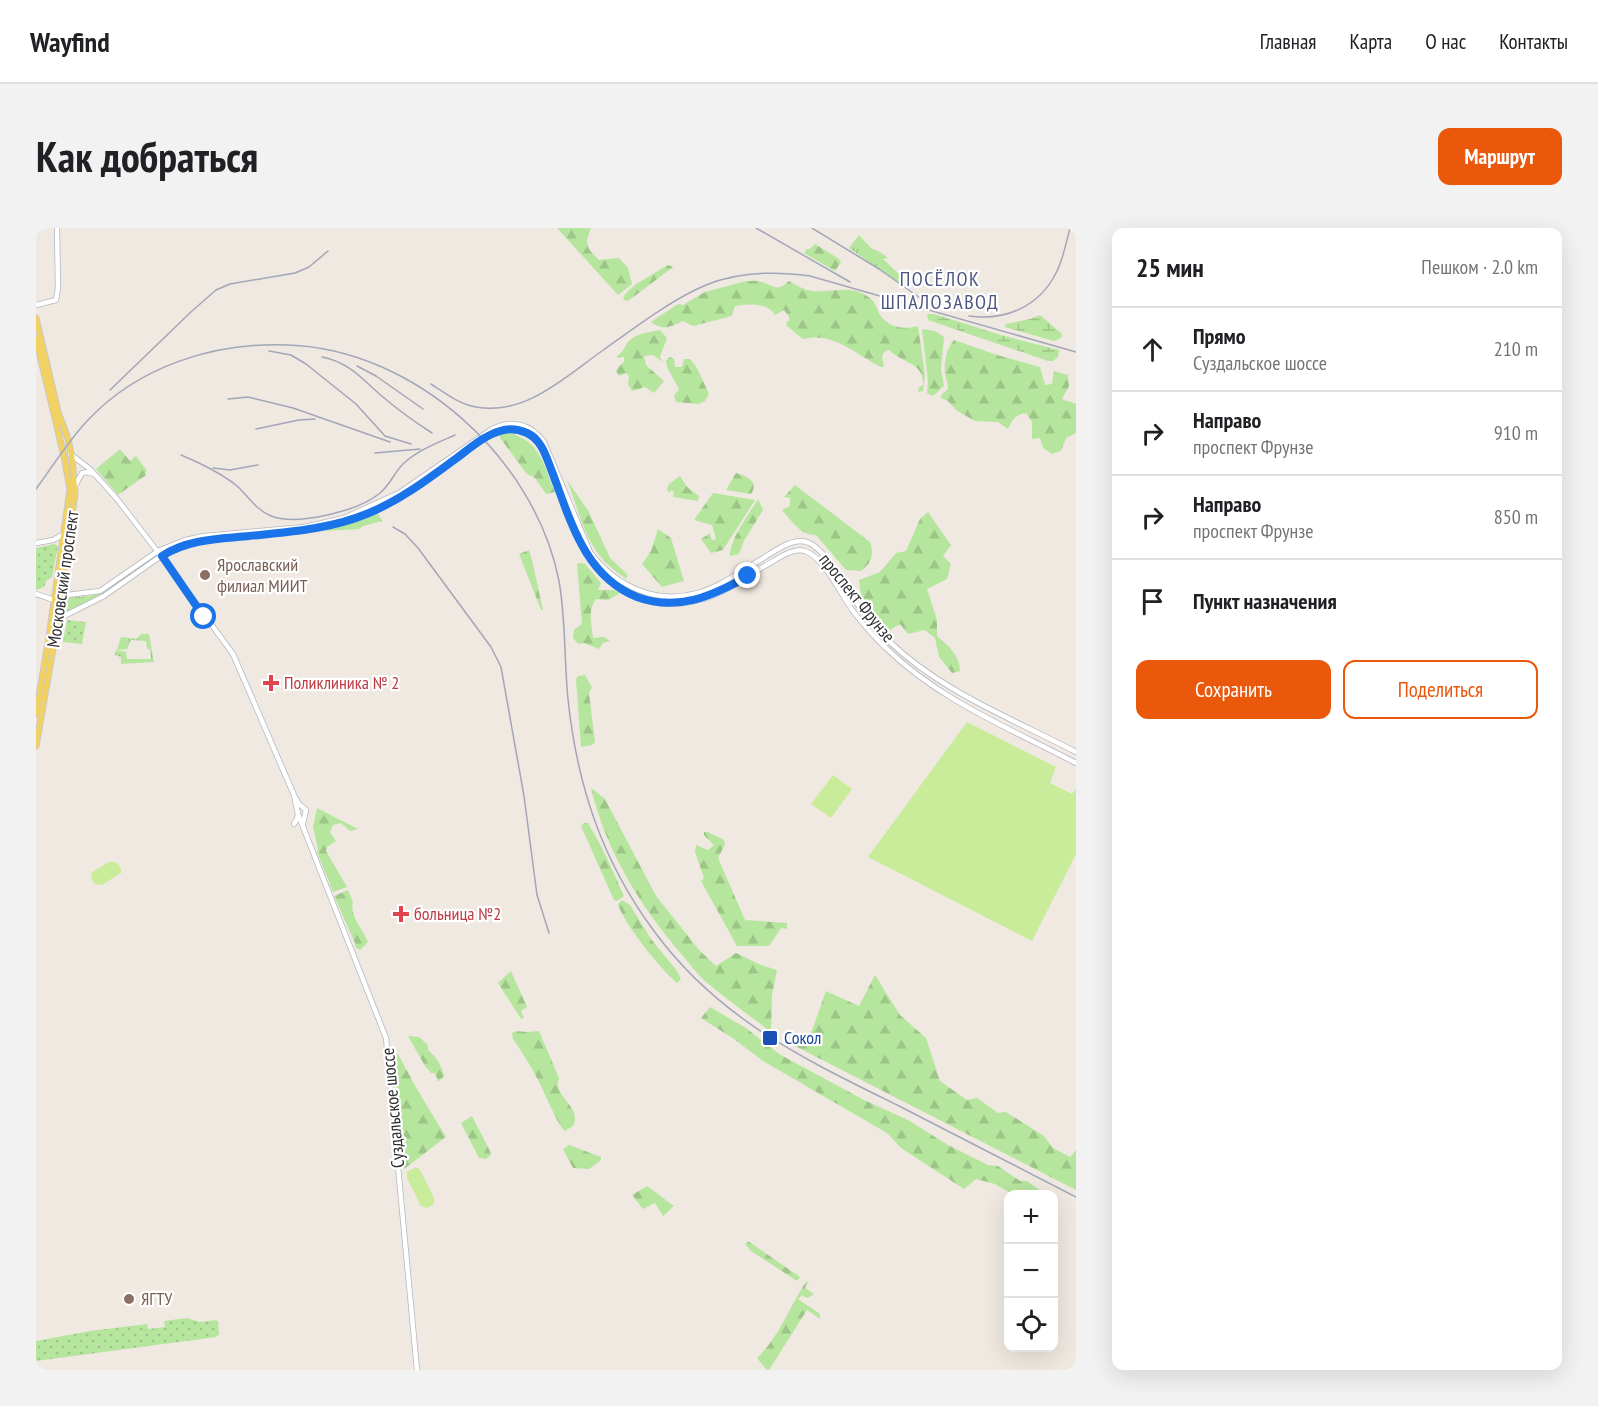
<!DOCTYPE html>
<html lang="ru">
<meta charset="utf-8">
<style>
:root{--surface:#fff;--page:#f2f2f2;--text:#202124;--muted:#757577;--line:#e0e0e0;--accent:#ea580c}
body{margin:0;font-family:"PT Sans Narrow",sans-serif;background:var(--page);color:var(--text)}
.controls{position:absolute;right:18px;bottom:18px;display:grid;overflow:hidden;border-radius:12px;box-shadow:0 6px 24px #0002}
.controls button{width:54px;height:54px;display:grid;place-items:center;padding:0;border:0;border-bottom:2px solid var(--line);background:var(--surface);color:var(--text);font:30px sans-serif}
.stop{position:absolute;width:18px;height:18px;margin:-14px;border:4px solid #1a73e8;border-radius:50%;background:#fff}
.stop.end{background:#1a73e8;border-color:#fff;box-shadow:0 2px 6px #0008}
.list{margin:0;padding:0;list-style:none}
h2{display:flex;justify-content:space-between;align-items:center;height:78px;margin:0;padding:0 24px;font-size:26px}
h2 small{font-size:20px;font-weight:400;color:var(--muted)}
.list li{display:grid;grid-template-columns:39px 1fr auto;gap:18px;align-items:center;box-sizing:border-box;height:84px;padding:0 24px;border-top:2px solid var(--line)}
.list b{display:block;font-size:22px;white-space:nowrap}
.list p{margin:0;font-size:20px;white-space:nowrap;color:var(--muted)}
.list em{font-size:20px;font-style:normal;color:var(--muted)}
.actions{display:flex;gap:12px;padding:18px 24px}
.actions a{flex:1;padding:14px 0;border:2px solid var(--accent);border-radius:12px;text-align:center;font-size:21px;color:var(--accent)}
.actions .main{background:var(--accent);color:#fff}
.icon{flex:none;width:33px;height:33px;fill:none;stroke:currentColor;stroke-width:2;stroke-linecap:round;stroke-linejoin:round}
.map{position:relative;flex:none;width:1040px;height:1142px;overflow:hidden;border-radius:12px}
header{display:flex;align-items:center;gap:36px;box-sizing:border-box;height:84px;padding:0 30px;background:var(--surface);border-bottom:2px solid var(--line)}
header strong{font-size:28px}
nav{display:flex;gap:33px;margin-inline-start:auto;font-size:21px}
.intro{display:flex;align-items:center;justify-content:space-between;box-sizing:border-box;height:144px;padding:0 36px}
h1{margin:0;font-size:42px}
.button{padding:15px 27px;border-radius:12px;background:var(--accent);color:#fff;font-size:21px;font-weight:700}
main{display:flex;gap:36px;padding:0 36px}
aside{flex:1;background:var(--surface);border-radius:12px;box-shadow:0 6px 24px #0002}
.map>svg:first-child{display:block}
</style>
<header>
<strong>Wayfind</strong>
<nav><a>Главная</a><a>Карта</a><a>О нас</a><a>Контакты</a></nav>
</header>
<div class="intro"><h1>Как добраться</h1><a class="button">Маршрут</a></div>
<main>
<div class="map">
<svg width="1040" height="1142" viewBox="0 0 1040 1142">
<defs>
<pattern id="grass-tufts" width="24" height="20" patternUnits="userSpaceOnUse" patternTransform="scale(1.5)"><rect width="24" height="20" fill="#b6e59e"/><path d="M3 7l-1-3M5 7V3M7 7l1-3M15 17l-1-3M17 17v-4M19 17l1-3" fill="none" stroke="#9dc588"/></pattern>
<pattern id="forest-firs" width="22" height="20" patternUnits="userSpaceOnUse" patternTransform="scale(1.5)"><rect width="22" height="20" fill="#b6e59e"/><path d="M5 1l3.5 6h-7zM16 11l3.5 6h-7z" fill="#9dc588"/></pattern>
<pattern id="wetland-marsh" width="20" height="14" patternUnits="userSpaceOnUse" patternTransform="scale(1.5)"><rect width="20" height="14" fill="#b6e59e"/><path d="M1 5h8M5 5V1M11 12h8M15 12V8" fill="none" stroke="#9dc588"/></pattern>
<pattern id="park-dots" width="8" height="8" patternUnits="userSpaceOnUse" patternTransform="scale(1.5)"><rect width="8" height="8" fill="#b6e59e"/><path d="M2 2h.1M6 6h.1" fill="none" stroke="#9dc588" stroke-width="1.8" stroke-linecap="round"/></pattern>
</defs>
<rect width="100%" height="100%" fill="#efe9e1"/>
<path fill="url(#grass-tufts)" d="M823,7L835,20L844,24L852,30L847,31L865,48L873,53L869,59L813,20Z
M341,284L346,293L327,298L323,301L255,305L300,299Z
M118,329L119,331L67,367L30,385L26,382L28,370L53,368L66,365Z
M105,406H113L118,434L85,436V429L79,427L80,422L90,424L91,431H115L114,421H111L110,413L95,412L91,421L81,422L85,409L100,411Z"/>
<path fill="url(#forest-firs)" d="M521,0H555C548,17 551,20 563,32L583,30L592,40L596,56L582,67Z
M779,16L803,31L805,34L799,43L768,25L771,21H774Z
M632,37L637,39L596,70L591,73L587,71L589,66L600,56Z
M710,53C715,53 721,52 726,54C738,58 741,64 753,53C759,56 765,60 771,62C791,67 811,55 831,68C840,73 840,80 844,87C853,100 869,102 882,98L889,147L887,163L882,164L883,159L887,157C888,134 867,136 853,122L848,124L846,129L848,139H845C821,127 797,103 767,111L751,98L750,94L753,93V89L748,82L739,87C731,74 712,76 699,78L696,88L657,98L647,93C634,99 627,103 615,94L642,76L647,77L669,64Z
M886,101L899,103L908,109L905,141L908,158L897,168L891,165L892,153Z
M624,102L631,110L624,129L627,134L617,127L608,128L610,137L628,153L618,165L609,159L596,163L592,156L593,148L590,145L583,148L580,143L583,138L588,134V129L581,130V128C590,122 588,117 594,112C601,105 615,104 624,102Z
M918,112L961,127L1004,139L1009,157L1016,156L1018,143L1032,147L1033,158L1026,171L1040,176V205L1030,210L1025,223L1016,226L1007,220L1004,210L996,211V194L990,185C979,187 976,192 972,201L962,194L939,193L920,182L912,173L905,170V167L912,161C912,155 910,152 909,146C908,135 910,121 918,112Z
M634,129L638,131L639,139H646L648,131H654L661,140L673,166L669,173L663,176L640,174L638,168L643,161L631,139L630,132Z
M474,205C506,215 507,237 519,264L510,266L499,250L491,246L464,210L463,206Z
M84,221L94,233L100,228L111,243L109,245L110,247L82,267L60,241Z
M700,245C710,248 724,253 715,266L690,262Z
M644,248L651,259L663,268L662,273L637,269L638,265L636,262L633,265L631,261L633,256Z
M531,252L553,284L574,330L591,346V351C550,326 547,294 531,252Z
M759,257L834,314C838,328 836,334 825,343L810,342L780,307C765,308 755,292 746,282L754,278V270L748,269Z
M677,265L719,272L687,322L675,325L665,311L674,305L676,312L680,311L676,297L658,292Z
M722,271L727,282L708,313L703,326L694,328C693,312 714,285 722,271Z
M892,284L915,317L907,328L915,336L911,351L891,361L901,392V408C912,417 924,428 924,443L916,445L903,429L899,410L889,402L872,406L864,396L851,404L826,375L823,352L844,344L860,325L870,323L884,291Z
M622,301L635,310L648,353L626,359L606,336L615,323Z
M493,322L495,328L507,382H505L483,326Z
M545,335L549,336L565,355L562,362H579L584,365L572,372L560,371C551,383 556,396 557,410L568,409L574,413L567,415L563,421L548,415L542,416L537,410L538,402L546,396L541,336Z
M549,447L556,459L553,465L559,514L556,517L545,519L540,451L542,448Z
M555,560L569,571L620,668L664,723L680,738L700,725L725,737L741,742L736,767L735,804C713,787 690,771 669,753C661,746 655,737 648,729C605,680 570,623 555,560Z
M281,580L322,601L314,603L305,595L297,597L294,604L300,613L291,619L290,623L311,659L297,664L281,624L282,621L277,599Z
M548,595H552C566,618 577,643 588,668L581,673L578,672L545,598Z
M668,604H672L688,612L689,616L682,630L709,692L751,695V701L745,700L733,718H701L665,653L668,650L659,624L660,617L672,622L678,617L668,607Z
M312,662L317,674C313,687 327,702 332,714L324,722L319,719V715L298,668Z
M586,672L594,677L615,711L641,743L645,751L641,755C626,743 586,693 582,676Z
M475,743L491,779L485,783L488,790L485,791L462,755Z
M839,747L864,787L890,810L904,853L931,872L941,870L962,885L970,884L1008,908L1017,920L1034,929L1040,922V962L759,818L763,812L774,808L790,763L823,778Z
M674,779L710,800L743,826L828,872L872,892L912,917L952,937L962,938L984,953H991L1009,966H976L959,956L940,951L928,961L865,920L851,905L727,833L698,811L665,790Z
M481,803L490,804L503,803L523,850C516,869 547,879 537,898L529,903C522,898 508,863 502,852C495,838 486,824 477,811L476,805Z
M372,808L383,809L392,817V822C400,828 406,838 408,848L402,854L399,845H395L389,838Z
M362,826L382,863L410,909L368,941L367,931L368,930V924H365L358,828Z
M436,888L454,923L455,927L450,931L443,930L425,895Z
M533,917L565,929V932L553,941L537,940L527,921Z
M611,958L638,978L627,988L619,975L607,981L596,967Z
M712,1013L764,1049L761,1053L715,1023L709,1016Z
M773,1053L769,1060L778,1066L771,1070L766,1067L762,1071L784,1086V1091L771,1082L733,1142H731L721,1130C744,1108 753,1079 770,1054Z"/>
<path fill="url(#wetland-marsh)" d="M891,86H898L965,107L1023,122L1022,129L1017,133H1012L892,92Z
M1004,87L1026,106L1025,110L1018,113L969,99L970,96L994,91Z"/>
<path fill="url(#park-dots)" d="M18,316L22,318L16,349L11,352L8,359L0,362V320Z
M31,392L50,394L46,416L27,414Z
M151,1090L164,1094L180,1092L182,1093L183,1106L180,1109L0,1133V1113L54,1103L111,1096L112,1101L129,1099L128,1093Z"/>
<path fill="#c9ec9a" d="M931,494L1020,539L1014,555L1036,566L1040,561V626L996,713L832,629Z
M797,547L816,561L795,590L775,576Z
M73,634H79C83,636 86,640 85,645L66,657L59,656L55,651L56,644Z
M380,939L384,942L398,970V976L391,980L385,978L371,950V944Z"/>
<g fill="none" stroke-linecap="round" stroke-linejoin="round">
<g stroke="#b4b7c1" stroke-width="6">
<path id="secondary" d="M0,77L20,72L22,60L21,0
M34,226L54,241L81,271L125,328L197,426L258,567L263,576L270,582L267,596
M39,258L46,245L52,244L58,246
M0,315L17,312L28,306
M0,366L18,372
M23,368L64,363L122,323L149,312L168,308L268,299L308,290L363,265L456,201C476,191 495,196 508,214L554,324C579,358 620,377 662,365C683,359 701,346 719,335C732,328 748,314 764,313C774,313 780,319 787,326C808,356 828,389 854,414C906,464 977,491 1040,524
M21,383L23,387L28,388L68,368L125,328L144,318L167,313L283,300L334,285L369,266L451,209L472,201L493,205L508,222L545,317C571,362 615,387 667,371C689,365 708,350 727,339C739,333 755,319 769,323C788,329 805,367 817,383C827,396 838,409 850,420C903,472 975,501 1040,535
M258,567L262,586L350,810L381,1142
M258,596L261,591L262,586"/>
</g>
<g stroke="#c9c9c9" stroke-width="7">
<path id="primary" d="M0,90L24,192
M0,111L28,228L34,261L13,409L0,486
M0,518L17,421L39,266L36,230L32,211L24,189"/>
</g>
<use href="#secondary" stroke="#fff" stroke-width="4.5"/>
<use href="#primary" stroke="#f2d163" stroke-width="5"/>
<path stroke="#a3a6b8" stroke-width="1.5" d="M720,0L814,54
M776,0L843,41L894,77
M933,88C969,93 1003,79 1020,45C1027,32 1030,15 1034,0
M233,123L255,127L270,136L320,176L349,208L375,216
M286,129C313,134 327,152 347,169C362,182 379,194 396,205
M321,138L340,148L387,181
M395,156C409,165 423,176 440,179C489,188 529,149 566,123C597,101 636,71 670,57C704,43 739,43 774,48L1040,124
M74,162L156,83L180,62L194,56L259,45L273,39L292,23
M192,171L212,169L257,180L354,214
M220,201L263,192L279,191
M339,225L384,221
M145,227C164,235 184,244 201,258C212,268 220,282 235,288C261,298 323,283 344,265C354,257 358,245 367,236C382,222 401,215 419,207
M177,240L194,242L222,237
M0,261C17,238 32,213 52,192C103,138 178,114 252,117C378,121 499,230 523,353C530,392 528,432 532,471C541,557 566,633 618,703C683,792 770,832 865,879C923,909 982,939 1040,969
M357,299L369,306L382,320L455,419L465,439L488,568L501,667L513,705"/>
</g>
<g fill="none" stroke-linecap="round" stroke-linejoin="round">
<path stroke="#1a73e8" stroke-width="8" d="M168,389L126,328C152,311 183,311 213,308C254,304 295,301 333,285C364,272 391,252 418,232C432,222 447,208 464,203C473,200 482,201 491,205C505,211 510,228 515,241C534,290 547,347 601,369C641,384 677,368 712,348"/>
</g>
<g fill="#8d6e63" stroke="#fff" stroke-width="2">
<circle cx="169" cy="347" r="6"/>
<circle cx="93" cy="1071" r="6"/>
</g>
<g fill="#e0444e" stroke="#fff" stroke-width="2">
<path d="M232 446h6v6h6v6h-6v6h-6v-6h-6v-6h6z"/>
<path d="M362 677h6v6h6v6h-6v6h-6v-6h-6v-6h6z"/>
</g>
<rect fill="#1a4fb4" stroke="#fff" stroke-width="2" x="726" y="802" width="16" height="16" rx="3"/>
<g text-anchor="middle" stroke-width="4.5" stroke-linejoin="round" paint-order="stroke">
<g font-size="18" fill="#785e54" stroke="#fff" text-anchor="start">
<text x="181" y="343">Ярославский<tspan x="181" dy="21">филиал МИИТ</tspan></text>
<text x="105" y="1077">ЯГТУ</text>
</g>
<g font-size="18" fill="#2e2e2e" stroke="#fff">
<text transform="translate(27 351) rotate(-82)" y="6">Московский проспект</text>
<text transform="translate(821 370) rotate(51)" y="6">проспект Фрунзе</text>
<text transform="translate(357 880) rotate(-95)" y="6">Суздальское шоссе</text>
</g>
<g font-size="18" fill="#be3a42" stroke="#fff" text-anchor="start">
<text x="248" y="461">Поликлиника № 2</text>
<text x="378" y="692">больница №2</text>
</g>
<g font-size="18" fill="#164399" stroke="#fff" text-anchor="start">
<text x="748" y="816">Сокол</text>
</g>
<g font-size="20" letter-spacing="1.5" fill="#4d5680" stroke="#fff">
<text x="904" y="58">ПОСЁЛОК<tspan x="904" dy="23">ШПАЛОЗАВОД</tspan></text>
</g>
</g>
</svg>
<div class="controls">
<button>+</button>
<button>−</button>
<button><svg class="icon" aria-label="locate" viewBox="0 0 24 24"><circle cx="12" cy="12" r="6"/><path d="M12 2v4M12 18v4M2 12h4M18 12h4"/></svg></button>
</div>
<div class="stop" style="left:168px;top:389px"></div>
<div class="stop end" style="left:712px;top:348px"></div>
</div>
<aside>
<h2>25 мин<small>Пешком · 2.0 km</small></h2>
<ul class="list">
<li><svg class="icon" aria-label="ahead" viewBox="0 0 24 24"><path d="M12 20V5M6 11l6-6 6 6"/></svg><div><b>Прямо</b><p>Суздальское шоссе</p></div><em>210 m</em></li>
<li><svg class="icon" aria-label="right" viewBox="0 0 24 24"><path d="M7 20v-9h11M14 6l5 5-5 5"/></svg><div><b>Направо</b><p>проспект Фрунзе</p></div><em>910 m</em></li>
<li><svg class="icon" aria-label="right" viewBox="0 0 24 24"><path d="M7 20v-9h11M14 6l5 5-5 5"/></svg><div><b>Направо</b><p>проспект Фрунзе</p></div><em>850 m</em></li>
<li><svg class="icon" aria-label="arrive" viewBox="0 0 24 24"><path d="M6 21V4h12l-3 4 3 4H6"/></svg><div><b>Пункт назначения</b></div></li>
</ul>
<div class="actions"><a class="main">Сохранить</a><a>Поделиться</a></div>
</aside>
</main>
